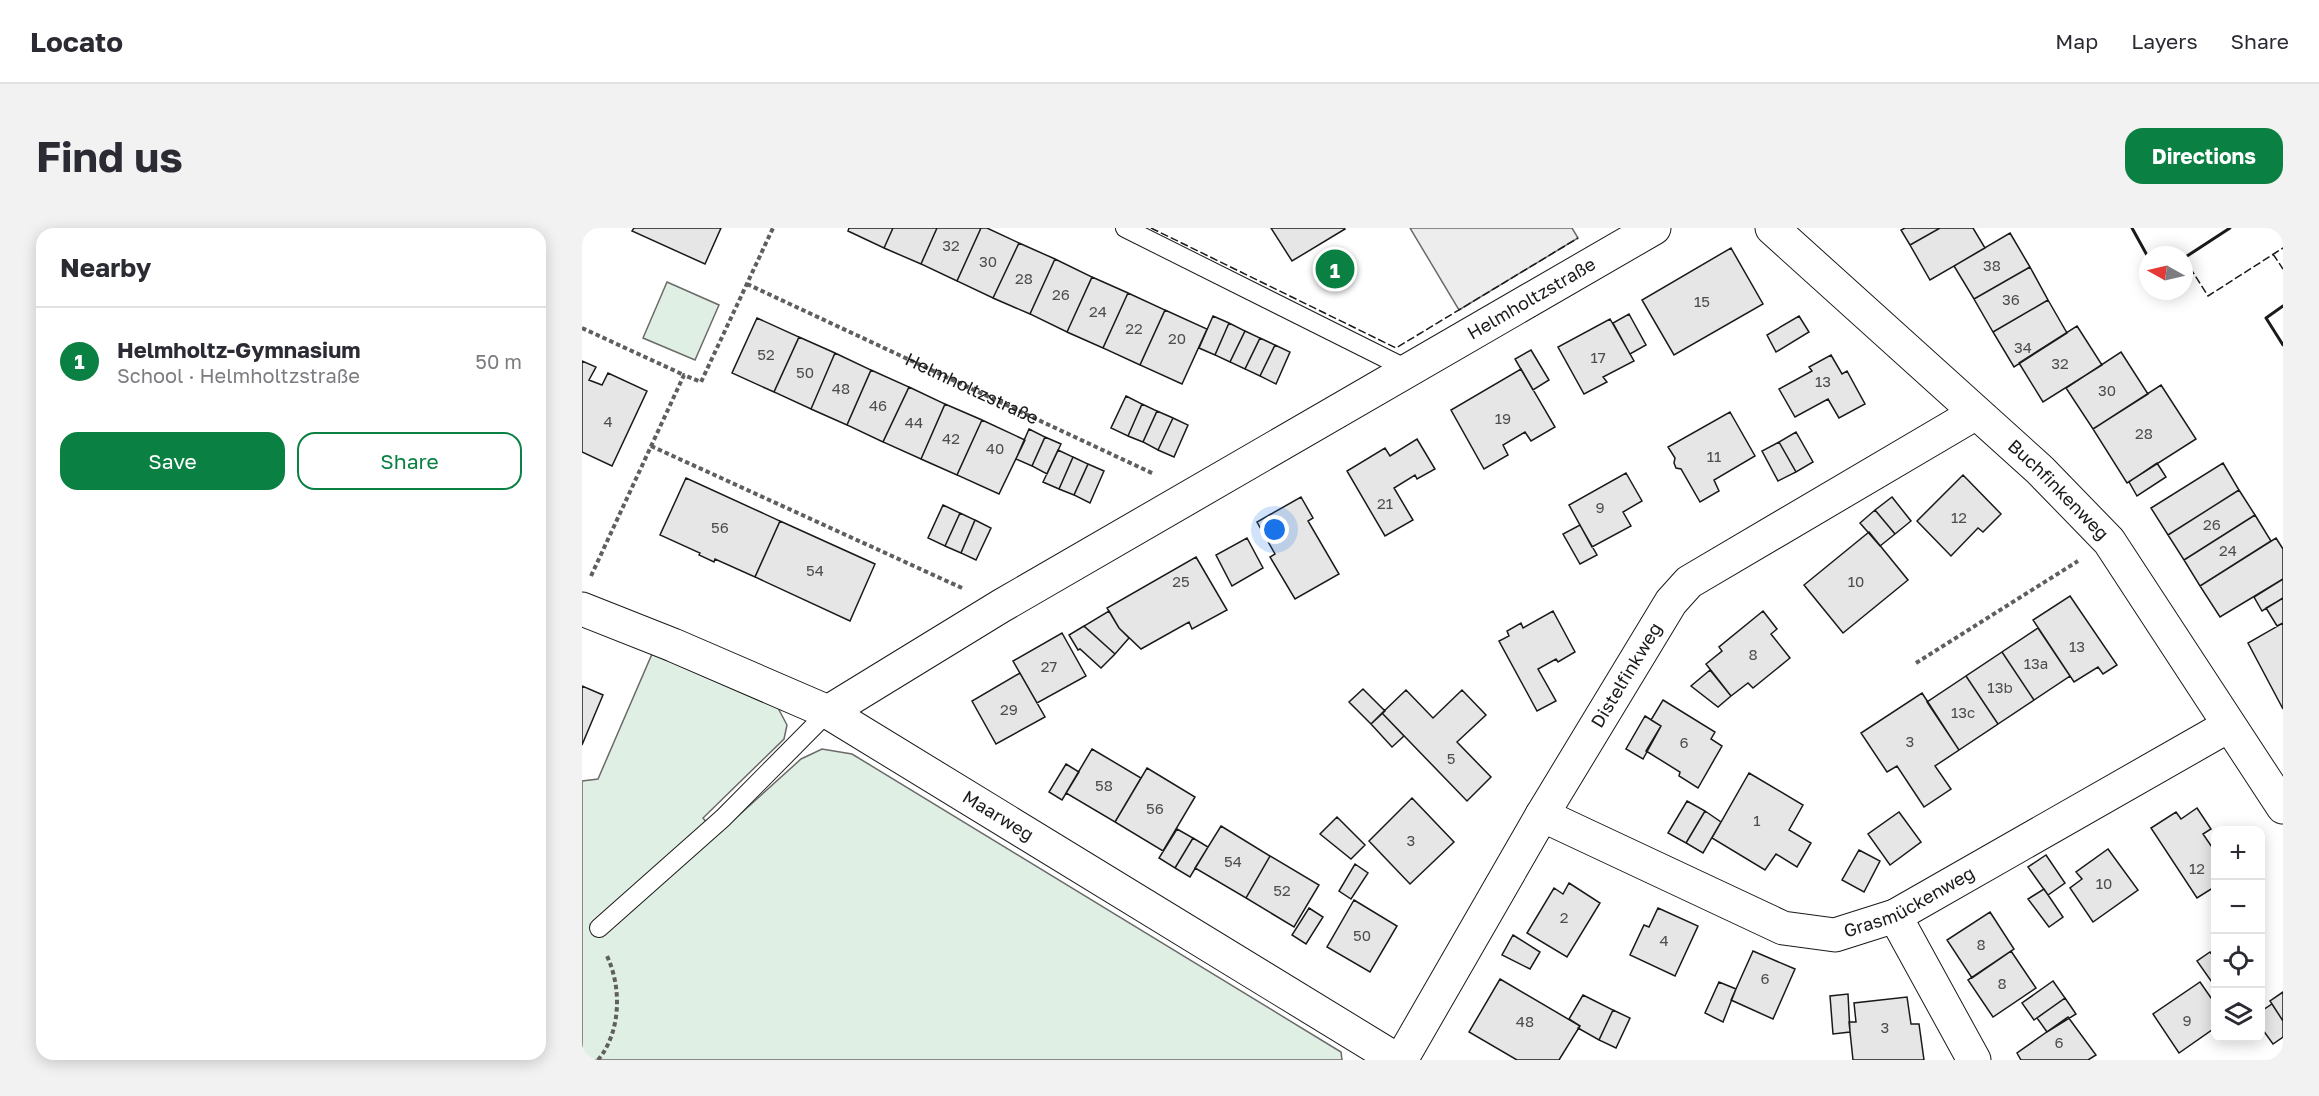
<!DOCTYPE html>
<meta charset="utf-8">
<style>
:root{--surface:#fff;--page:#f2f2f3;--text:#2b2b33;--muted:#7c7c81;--line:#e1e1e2;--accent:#0b8043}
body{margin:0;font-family:"Golos Text",sans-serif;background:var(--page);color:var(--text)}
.controls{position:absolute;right:18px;bottom:18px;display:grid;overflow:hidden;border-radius:12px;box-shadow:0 3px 15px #0003}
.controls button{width:54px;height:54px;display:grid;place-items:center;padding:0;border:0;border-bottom:2px solid var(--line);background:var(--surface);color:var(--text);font:30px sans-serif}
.compass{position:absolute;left:1557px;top:18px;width:54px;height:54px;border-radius:50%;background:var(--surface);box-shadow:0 3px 15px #0003;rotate:278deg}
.you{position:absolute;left:693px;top:302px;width:21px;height:21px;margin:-15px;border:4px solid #fff;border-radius:50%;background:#1a73e8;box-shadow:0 0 0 9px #1a73e833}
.badge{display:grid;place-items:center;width:39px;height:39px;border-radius:50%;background:var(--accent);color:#fff;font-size:20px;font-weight:700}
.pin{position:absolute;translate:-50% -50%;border:3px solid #fff;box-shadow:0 2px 6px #0006}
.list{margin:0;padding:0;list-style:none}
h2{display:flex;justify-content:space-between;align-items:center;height:78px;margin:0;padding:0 24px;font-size:26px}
h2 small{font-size:20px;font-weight:400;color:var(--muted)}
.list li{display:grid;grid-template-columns:39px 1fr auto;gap:18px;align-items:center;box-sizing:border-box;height:108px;padding:0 24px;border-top:2px solid var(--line)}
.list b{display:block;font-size:22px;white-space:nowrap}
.list p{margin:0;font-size:20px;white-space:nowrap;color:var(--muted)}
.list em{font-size:20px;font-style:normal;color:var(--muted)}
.actions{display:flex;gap:12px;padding:18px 24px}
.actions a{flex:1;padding:14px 0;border:2px solid var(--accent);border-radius:18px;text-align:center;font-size:21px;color:var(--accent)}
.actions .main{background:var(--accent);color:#fff}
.icon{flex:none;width:33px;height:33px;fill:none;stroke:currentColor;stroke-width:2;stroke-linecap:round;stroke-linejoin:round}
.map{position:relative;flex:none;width:1701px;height:832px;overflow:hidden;border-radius:18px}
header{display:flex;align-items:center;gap:36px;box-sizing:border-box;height:84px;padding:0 30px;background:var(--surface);border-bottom:2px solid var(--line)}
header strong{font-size:28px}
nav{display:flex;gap:33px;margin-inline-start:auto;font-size:21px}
.intro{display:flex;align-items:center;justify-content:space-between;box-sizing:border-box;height:144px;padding:0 36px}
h1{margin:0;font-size:42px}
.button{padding:15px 27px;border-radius:18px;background:var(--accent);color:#fff;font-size:21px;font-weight:700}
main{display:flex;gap:36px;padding:0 36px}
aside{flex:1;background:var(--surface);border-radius:18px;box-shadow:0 3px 15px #0003}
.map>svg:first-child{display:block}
</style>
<header>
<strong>Locato</strong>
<nav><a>Map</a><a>Layers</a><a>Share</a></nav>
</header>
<div class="intro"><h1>Find us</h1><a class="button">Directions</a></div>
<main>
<aside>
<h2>Nearby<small></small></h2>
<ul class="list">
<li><span class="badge">1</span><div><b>Helmholtz-Gymnasium</b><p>School · Helmholtzstraße</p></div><em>50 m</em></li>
</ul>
<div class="actions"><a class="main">Save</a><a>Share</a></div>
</aside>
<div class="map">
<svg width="1701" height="832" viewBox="0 0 1701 832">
<rect width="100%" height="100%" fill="#fff"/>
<path fill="#e0efe3" stroke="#6a6a6a" stroke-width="1.5" d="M85,54L137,77L113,132L61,110Z
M70,426L196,480L205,497L202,511L121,590L135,607L219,531L240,521L270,526L759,824L760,832H0V553L16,551Z"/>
<path fill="#ededed" stroke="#6a6a6a" stroke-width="1.5" d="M828,0H990L996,10L877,82Z"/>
<path fill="#e6e6e6" stroke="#1a1a1a" stroke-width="1.5" d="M52,0H139L123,36L50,3Z
M267,0H311L302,20L266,3Z
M311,0H355L339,36L302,20Z
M355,0H399L375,53L339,36Z
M399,0H405L437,15L411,70L375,53Z
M689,0H762L763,1L710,33Z
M1323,0H1358L1328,17L1319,2Z
M1358,0H1391L1403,20L1348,52L1328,17Z
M1428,5L1448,39L1392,71L1372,38Z
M437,15L473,31L448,86L411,70Z
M1149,20L1181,76L1092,127L1060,72Z
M473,31L510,49L485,104L448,86Z
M1448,39L1466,72L1411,104L1392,71Z
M510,49L546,65L521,120L485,104Z
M546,65L583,82L558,137L521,120Z
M1466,72L1485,105L1432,139L1411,104Z
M583,82L625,101L600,156L558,137Z
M1047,86L1064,117L1048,126L1031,95Z
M631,88L647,95L633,127L617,120Z
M1217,88L1227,104L1194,124L1185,107Z
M175,90L217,109L192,164L150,145Z
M1028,91L1052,133L1021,149L1025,154L1002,166L976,119Z
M647,95L663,103L648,134L633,127Z
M1495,98L1520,137L1461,174L1437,135Z
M663,103L678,110L663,141L648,134Z
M217,109L253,125L229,181L192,164Z
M678,110L693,117L678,148L663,141Z
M693,117L708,124L694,156L678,148Z
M949,122L967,152L951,162L933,131Z
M1539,124L1566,166L1511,201L1484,160Z
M253,125L289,142L265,197L229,181Z
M1249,127L1260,146L1265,143L1283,176L1257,190L1246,171L1213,189L1197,161L1230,143L1227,139Z
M0,133L14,139L7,152L20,157L26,145L65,163L30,238L0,224Z
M939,141L973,199L949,213L943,204L921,217L926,227L902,241L869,182Z
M289,142L327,159L301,214L265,197Z
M1579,157L1614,211L1545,255L1511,201Z
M327,159L363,176L339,231L301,214Z
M544,168L560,176L546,208L529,200Z
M363,176L400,192L375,247L339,231Z
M560,176L575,183L561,214L546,208Z
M575,183L591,190L576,222L561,214Z
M1148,184L1173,228L1132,252L1137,263L1118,274L1099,241L1094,240L1092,235L1093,230L1086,219Z
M591,190L606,197L592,229L576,222Z
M400,192L443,212L417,266L375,247Z
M447,201L463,209L450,238L434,231Z
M1214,204L1231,234L1214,244L1197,214Z
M463,209L479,216L465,246L450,238Z
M835,211L853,241L835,251L833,247L812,260L831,292L803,308L765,243L803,220L808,228Z
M1197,214L1214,244L1196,253L1180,223Z
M476,222L491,229L477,261L461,254Z
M491,229L506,236L492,267L477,261Z
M1575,235L1584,249L1555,268L1547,254Z
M1641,235L1657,262L1586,307L1569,280Z
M506,236L522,243L508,275L492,267Z
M1044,245L1060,273L1041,284L1049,298L1010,319L987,277Z
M1381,247L1419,286L1401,304L1396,300L1369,328L1335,293Z
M104,250L198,293L173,349L133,331L132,334L117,327L118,325L78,307Z
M1657,262L1673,287L1602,332L1586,307Z
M719,269L731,290L726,293L757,346L713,371L688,329L693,326L675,294Z
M1310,269L1329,293L1313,306L1293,282Z
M361,277L378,285L363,318L346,310Z
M1293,282L1313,306L1298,318L1278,295Z
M378,285L393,292L379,325L363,318Z
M1673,287L1689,313L1618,358L1602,332Z
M393,292L409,300L394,332L379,325Z
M198,293L293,336L268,393L173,349Z
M998,297L1015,327L998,336L981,306Z
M1287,304L1326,352L1261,405L1222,357Z
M665,310L681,340L650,358L634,327Z
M1694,310L1701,321V351L1638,389L1618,358Z
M614,329L645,382L610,401L607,394L559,421L537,400L525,380Z
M1701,351V370L1680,383L1672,369Z
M1488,368L1535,437L1521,446L1516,439L1492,454L1451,392Z
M1701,370V395L1695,398L1684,380Z
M527,383L537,400L547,410L533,426L502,398Z
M971,383L993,424L976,434L974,431L956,441L974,473L955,483L917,413L927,408L925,403L939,395L941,400Z
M1181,383L1195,401L1189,406L1208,430L1171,460L1166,455L1149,468L1124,436L1140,423L1137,419Z
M1701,395V481L1666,415Z
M502,398L533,426L519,440L498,421L496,422L487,407Z
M1456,400L1488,448L1452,472L1420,424Z
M480,405L504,448L455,475L431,433Z
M1420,424L1452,472L1416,496L1384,448Z
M1128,442L1149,468L1136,479L1109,458Z
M438,445L463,489L414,516L390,473Z
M1384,448L1416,496L1377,522L1345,474Z
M0,458L21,467L0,517Z
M781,461L803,483L789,496L767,474Z
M824,462L851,490L880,462L904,487L875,514L909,549L885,573L800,485Z
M1340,465L1377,522L1353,538L1369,561L1342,579L1315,538L1305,544L1279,505Z
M1081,472L1133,504L1129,511L1140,518L1116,560L1097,548L1098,544L1064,523L1079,498L1069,492Z
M800,485L822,508L810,519L789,496Z
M1063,488L1079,498L1061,531L1044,521Z
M510,521L559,550L533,594L484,565Z
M484,536L497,544L480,572L467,564Z
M565,540L613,569L581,623L533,594Z
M1167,545L1221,577L1207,602L1229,615L1215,639L1194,626L1183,642L1130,610Z
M830,570L872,614L828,656L787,613Z
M1105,573L1123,583L1104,615L1086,605Z
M1615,580L1629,601L1621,606L1634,625V658L1615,670L1569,600L1594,584L1599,591Z
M1123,583L1139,594L1121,625L1104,615Z
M1317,584L1339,614L1308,637L1286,606Z
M755,589L783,617L769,631L738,606Z
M639,598L688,628L664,670L613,640Z
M595,601L611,610L593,640L577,630Z
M611,610L626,619L608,649L593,640Z
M1526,621L1556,662L1511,694L1488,660L1500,651L1494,644Z
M1277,622L1298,633L1282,664L1260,652Z
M1464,627L1483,655L1466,667L1446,639Z
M688,628L737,657L712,699L664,670Z
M773,636L786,645L769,671L757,663Z
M987,655L1018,675L985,729L945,705L972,660L981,666Z
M1462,661L1481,689L1467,699L1446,671Z
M772,672L815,698L788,744L745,719Z
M727,680L741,689L724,716L710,707Z
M1076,680L1116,698L1093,748L1048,727L1062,697L1067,699Z
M1408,684L1432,721L1390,750L1365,712Z
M931,707L958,724L948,741L920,727Z
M1171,723L1213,741L1191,791L1149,772Z
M1429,723L1454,760L1411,789L1386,752Z
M1628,724L1634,732V760L1615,733Z
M918,751L998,798L977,832H935L887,804Z
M1471,753L1483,770L1452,792L1440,775Z
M1137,754L1154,761L1141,794L1123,785Z
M1618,754L1634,777V799L1597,825L1571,786Z
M1701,764V793L1688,773Z
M1266,766L1268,804L1251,806L1248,768Z
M1001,767L1031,782L1017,812L996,800L998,798L987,791Z
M1325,769L1329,796H1337L1342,832H1271L1267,794H1274L1272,775Z
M1483,770L1494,786L1465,804L1455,790Z
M1690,776L1701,793V809L1691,816L1678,798V784Z
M1031,782L1048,790L1034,820L1017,812Z
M1486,789L1514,827L1506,832H1439L1435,825Z"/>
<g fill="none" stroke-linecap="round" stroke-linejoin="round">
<g stroke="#1a1a1a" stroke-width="20">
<path id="service" d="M543,0L827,142
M17,700L141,590L246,484"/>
</g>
<g stroke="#1a1a1a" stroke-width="35">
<g id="minor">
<path id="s2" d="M1190,0L1458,242L1527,313L1701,579"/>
<path id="s3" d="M0,381L91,417L246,484L815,832"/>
<path id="s4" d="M246,484L419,378L1072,0"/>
<path id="s5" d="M960,587L1201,700L1253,707L1313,688L1646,498"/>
<path d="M1313,688L1392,832"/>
<path id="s6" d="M819,832L960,587L1089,374L1107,354L1394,185"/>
</g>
</g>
<g stroke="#5f5f5f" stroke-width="4" stroke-dasharray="4.5 3" stroke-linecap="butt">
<path id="s1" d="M165,56L572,246"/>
<path d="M0,100L102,147"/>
<path d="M69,218L380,360"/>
<path d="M9,348L102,147L119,154L191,0"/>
<path d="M1334,435L1496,333"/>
<path d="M16,832C39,804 40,760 25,728"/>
</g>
<use href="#service" stroke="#fff" stroke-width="18"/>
<use href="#minor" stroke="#fff" stroke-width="33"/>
<path stroke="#1a1a1a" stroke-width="1.5" stroke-dasharray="8 3" stroke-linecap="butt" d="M569,0L814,120L996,10
M1691,26L1701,41
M1602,30L1626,68L1701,20"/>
<path stroke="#1a1a1a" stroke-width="3" d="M1550,0L1566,29
M1602,30L1648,0
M1701,78L1684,90L1701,117"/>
</g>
<g text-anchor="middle" stroke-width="4.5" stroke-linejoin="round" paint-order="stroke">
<g font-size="15" fill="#4d4d4d">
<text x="369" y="23">32</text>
<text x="406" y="39">30</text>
<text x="1410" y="43">38</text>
<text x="442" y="56">28</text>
<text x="479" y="72">26</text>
<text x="1429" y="77">36</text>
<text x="1120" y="79">15</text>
<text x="516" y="89">24</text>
<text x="552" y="106">22</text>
<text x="595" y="116">20</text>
<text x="1441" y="125">34</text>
<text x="184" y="132">52</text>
<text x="1016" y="135">17</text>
<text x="1478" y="141">32</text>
<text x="223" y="150">50</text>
<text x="1241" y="159">13</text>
<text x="259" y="166">48</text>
<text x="1525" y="168">30</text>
<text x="296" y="183">46</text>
<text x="921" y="196">19</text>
<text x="26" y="199">4</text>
<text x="332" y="200">44</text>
<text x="1562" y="211">28</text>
<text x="369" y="216">42</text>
<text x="413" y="226">40</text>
<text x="1132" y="234">11</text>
<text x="803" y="281">21</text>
<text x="1018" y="285">9</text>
<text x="1377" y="295">12</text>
<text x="1630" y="302">26</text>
<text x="138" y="305">56</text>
<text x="1646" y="328">24</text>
<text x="233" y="348">54</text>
<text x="599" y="359">25</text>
<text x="1274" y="359">10</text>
<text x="1495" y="424">13</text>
<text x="1171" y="432">8</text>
<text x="1454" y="441">13a</text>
<text x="467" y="444">27</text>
<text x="1418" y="465">13b</text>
<text x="427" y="487">29</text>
<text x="1381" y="490">13c</text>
<text x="1328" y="519">3</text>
<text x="1102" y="520">6</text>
<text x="869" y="536">5</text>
<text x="522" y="563">58</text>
<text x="573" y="586">56</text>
<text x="1175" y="598">1</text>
<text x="829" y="618">3</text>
<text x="651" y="639">54</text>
<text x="1615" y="646">12</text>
<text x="1522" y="661">10</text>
<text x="700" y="668">52</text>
<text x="982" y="695">2</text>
<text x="780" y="713">50</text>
<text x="1082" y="718">4</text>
<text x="1399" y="722">8</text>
<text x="1183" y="756">6</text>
<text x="1420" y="761">8</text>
<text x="1605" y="798">9</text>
<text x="943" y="799">48</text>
<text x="1303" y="805">3</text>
<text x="1477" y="820">6</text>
</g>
<g font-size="18" fill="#1a1a1a" stroke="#fff">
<text dy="6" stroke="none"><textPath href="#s4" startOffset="816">Helmholtzstraße</textPath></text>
<text dy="6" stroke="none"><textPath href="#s1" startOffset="248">Helmholtzstraße</textPath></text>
<text dy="6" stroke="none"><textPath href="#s2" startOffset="388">Buchfinkenweg</textPath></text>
<text dy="6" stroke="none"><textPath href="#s6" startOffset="446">Distelfinkweg</textPath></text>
<text dy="6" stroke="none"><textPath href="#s3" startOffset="466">Maarweg</textPath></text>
<text dy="6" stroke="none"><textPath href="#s5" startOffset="400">Grasmückenweg</textPath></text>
</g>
</g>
</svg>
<div class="controls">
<button>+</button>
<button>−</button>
<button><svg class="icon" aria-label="locate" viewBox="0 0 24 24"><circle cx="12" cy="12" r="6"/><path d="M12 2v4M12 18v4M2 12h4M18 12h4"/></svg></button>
<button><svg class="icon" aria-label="layers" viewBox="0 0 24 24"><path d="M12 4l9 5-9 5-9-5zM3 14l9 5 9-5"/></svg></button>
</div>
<svg class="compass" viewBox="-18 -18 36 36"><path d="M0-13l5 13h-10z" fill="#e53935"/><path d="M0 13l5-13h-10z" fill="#7c7c81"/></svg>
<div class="you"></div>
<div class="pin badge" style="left:753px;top:41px">1</div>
</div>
</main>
